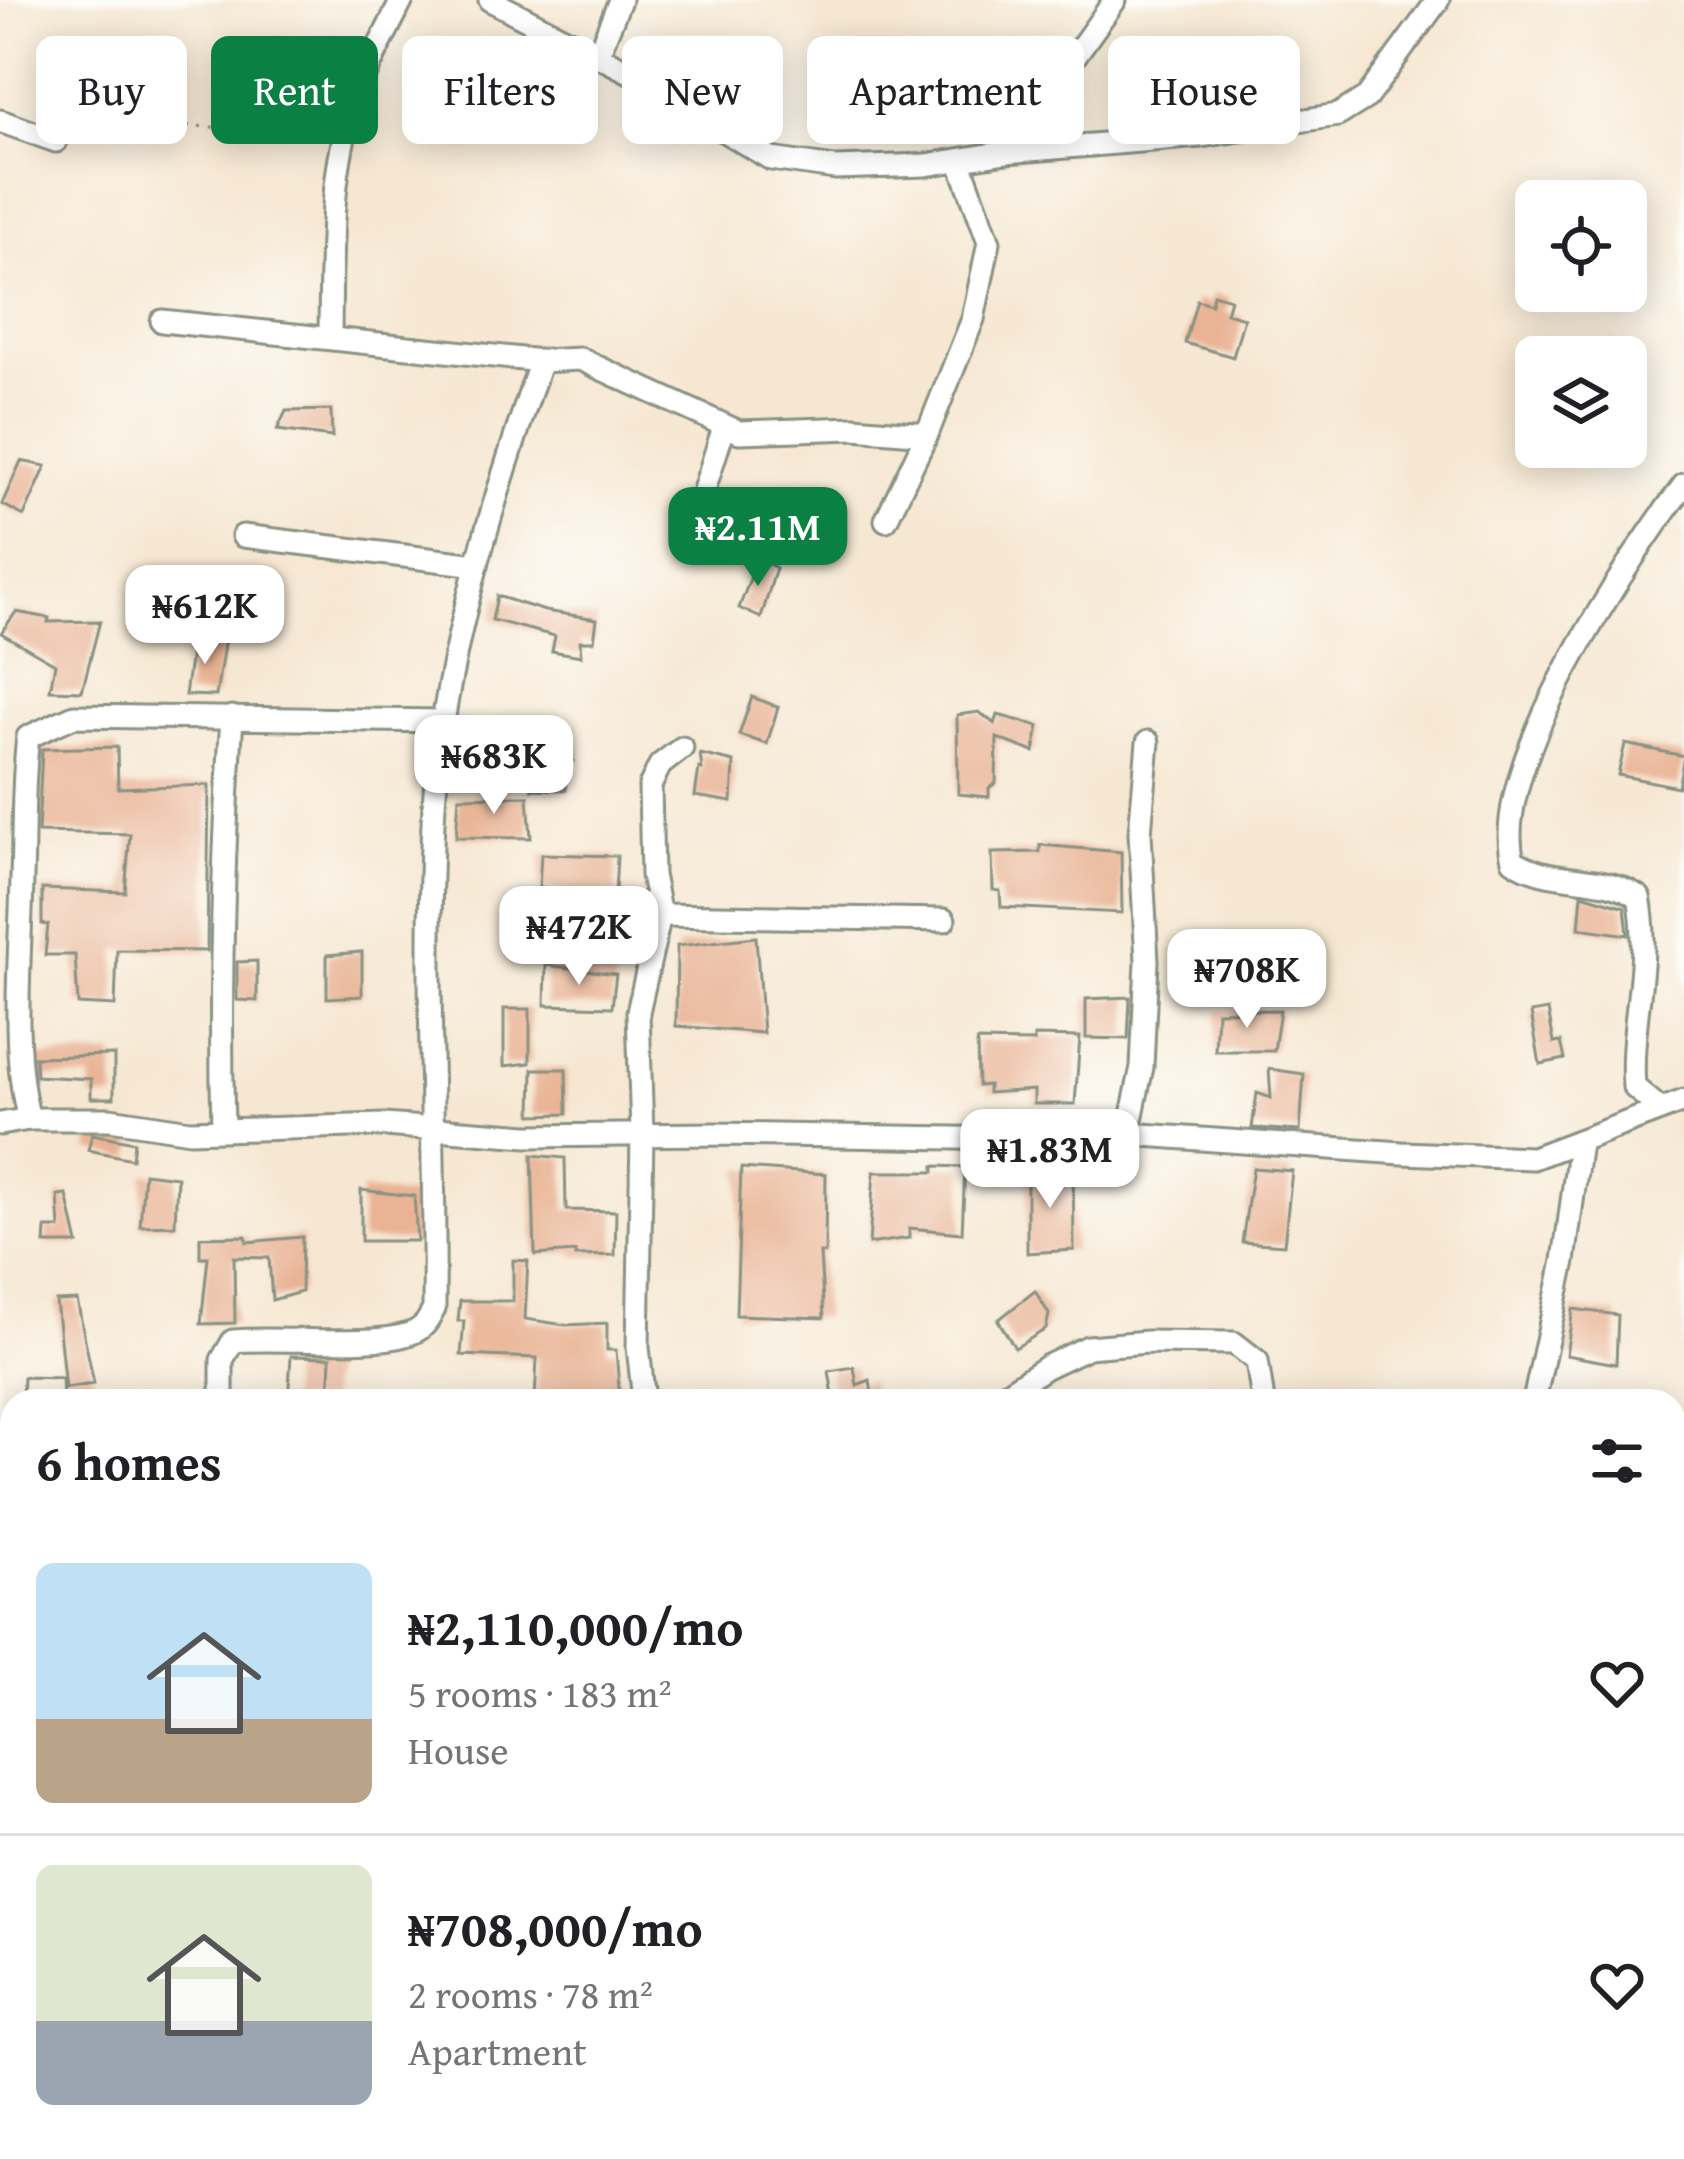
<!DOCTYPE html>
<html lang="en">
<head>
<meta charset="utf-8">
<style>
  body { margin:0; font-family:"Gentium Book Plus",serif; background:#f6f6f6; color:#202124; height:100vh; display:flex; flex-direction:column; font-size:45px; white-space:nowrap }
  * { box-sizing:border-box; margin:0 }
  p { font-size:39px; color:#757577 }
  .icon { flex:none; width:66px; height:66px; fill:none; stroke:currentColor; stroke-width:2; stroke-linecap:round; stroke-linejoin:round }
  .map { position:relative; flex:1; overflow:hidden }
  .details { position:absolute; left:0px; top:1389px; width:1686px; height:771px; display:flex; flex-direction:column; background:#fff; border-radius:36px 36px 0 0; box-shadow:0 6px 30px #0003 }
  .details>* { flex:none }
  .top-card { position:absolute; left:36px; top:36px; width:1614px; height:108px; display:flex; gap:24px }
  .buttons { position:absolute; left:1515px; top:180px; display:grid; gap:24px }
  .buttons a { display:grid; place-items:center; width:132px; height:132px; border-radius:18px; background:#fff; box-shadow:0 6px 30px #0003; font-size:60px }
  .price { position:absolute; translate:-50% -102px; padding:0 27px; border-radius:24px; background:#fff; color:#222; font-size:39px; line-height:78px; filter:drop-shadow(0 3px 6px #0008) }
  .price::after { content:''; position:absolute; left:50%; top:72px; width:36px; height:27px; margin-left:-18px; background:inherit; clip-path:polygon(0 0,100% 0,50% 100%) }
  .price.current { background:#0b8043; color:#fff }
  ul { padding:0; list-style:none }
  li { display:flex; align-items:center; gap:36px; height:300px; padding:0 36px }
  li+li { border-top:3px solid #e0e0e0 }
  li span { display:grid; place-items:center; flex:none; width:336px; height:240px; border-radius:18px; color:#555 }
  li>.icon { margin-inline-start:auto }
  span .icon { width:144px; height:144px; fill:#fffc; stroke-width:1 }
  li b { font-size:51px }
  h2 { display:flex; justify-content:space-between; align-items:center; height:144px; padding:0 36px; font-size:51px }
  .tag { padding:0 42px; border-radius:18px; background:#fff; box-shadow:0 6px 30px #0003; font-size:42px; line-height:108px }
  .tag.current { background:#0b8043; color:#fff }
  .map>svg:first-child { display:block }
  .building { fill:#e9b394 }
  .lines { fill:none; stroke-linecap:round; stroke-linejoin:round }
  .minor-casing { stroke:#8a9283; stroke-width:27 }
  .path { stroke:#8a9283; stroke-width:3; stroke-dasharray:3 9; stroke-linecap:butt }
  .minor { stroke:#fff; stroke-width:21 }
</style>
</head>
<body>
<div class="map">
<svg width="1684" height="2159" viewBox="0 0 1684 2159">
  <rect width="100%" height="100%" fill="#fdfcf7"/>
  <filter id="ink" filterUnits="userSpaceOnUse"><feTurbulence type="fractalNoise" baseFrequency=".00833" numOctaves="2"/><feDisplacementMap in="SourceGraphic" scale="24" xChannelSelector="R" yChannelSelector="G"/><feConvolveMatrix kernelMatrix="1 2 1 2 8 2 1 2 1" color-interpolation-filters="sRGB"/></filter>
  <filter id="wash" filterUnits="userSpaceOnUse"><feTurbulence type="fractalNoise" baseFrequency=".004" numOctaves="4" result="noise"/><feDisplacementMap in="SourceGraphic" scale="48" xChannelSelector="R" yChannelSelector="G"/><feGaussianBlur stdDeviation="2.7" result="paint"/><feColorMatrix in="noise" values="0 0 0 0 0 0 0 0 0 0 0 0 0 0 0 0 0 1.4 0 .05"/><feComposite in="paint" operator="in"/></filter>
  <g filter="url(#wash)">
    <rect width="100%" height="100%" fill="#f6e7d2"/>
    <g id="blocks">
      <g class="building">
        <polygon points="1213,294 1230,299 1226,313 1244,318 1233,357 1185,343 1197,300 1211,304"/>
        <polygon points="331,410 332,437 277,430 286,411"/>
        <polygon points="21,461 46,466 24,516 2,504"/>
        <polygon points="758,558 776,568 761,618 739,608"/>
        <polygon points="497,596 545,611 597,619 594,641 580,641 581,656 552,651 555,636 492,620"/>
        <polygon points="16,612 49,618 48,622 100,621 82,691 50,690 55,664 1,633"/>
        <polygon points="225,638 216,696 185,695 193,639"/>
        <polygon points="752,697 778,707 767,744 739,735"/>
        <polygon points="979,712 995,724 998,715 1039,726 1034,752 997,738 996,783 989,788 989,797 958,794 957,715"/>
        <polygon points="572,732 573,761 565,762 566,790 532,789 529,734"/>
        <polygon points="1625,744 1684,756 1678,787 1618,775"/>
        <polygon points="117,747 118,788 209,785 207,951 117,950 115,1006 78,1004 75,955 45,955 48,925 42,924 42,889 125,892 130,834 38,832 42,749"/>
        <polygon points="700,754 734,762 732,802 695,796 699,768 702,769"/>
        <polygon points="528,796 531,838 456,837 459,797"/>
        <polygon points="1040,845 1121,852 1122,913 1001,907 1000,891 993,890 992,853 1040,852"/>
        <polygon points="541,854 617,856 615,894 539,888"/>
        <polygon points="1582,894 1625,907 1628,935 1579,928"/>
        <polygon points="756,937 763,1033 676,1026 677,946"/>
        <polygon points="362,952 362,996 327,998 327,955"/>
        <polygon points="257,961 257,1001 237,1000 237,962"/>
        <polygon points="546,965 616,974 612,1007 545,1005"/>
        <polygon points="1130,997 1128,1039 1086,1038 1086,999"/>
        <polygon points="504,1009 530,1009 530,1063 504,1066"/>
        <polygon points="1280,1010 1274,1051 1215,1051 1217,1011"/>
        <polygon points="1548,1010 1554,1043 1561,1042 1565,1059 1540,1064 1531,1013"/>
        <polygon points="1034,1036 1080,1037 1075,1104 1034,1104 1034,1090 988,1093 988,1085 978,1086 977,1041 1034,1042"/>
        <polygon points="114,1055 114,1098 91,1098 91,1079 36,1076 35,1057"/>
        <polygon points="533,1069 566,1069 567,1114 532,1115"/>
        <polygon points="1269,1069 1304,1074 1300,1131 1252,1128 1257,1093 1271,1098"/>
        <polygon points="92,1134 134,1142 132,1159 88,1150"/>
        <polygon points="532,1155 565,1158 566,1210 616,1211 615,1255 575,1256 575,1252 535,1255"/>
        <polygon points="934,1166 965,1167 962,1233 909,1228 909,1238 869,1244 874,1172 934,1172"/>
        <polygon points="741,1168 826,1174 825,1253 820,1253 824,1318 736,1315"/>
        <polygon points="1253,1168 1292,1171 1284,1245 1242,1242"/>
        <polygon points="1027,1169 1073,1170 1074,1250 1027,1253"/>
        <polygon points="144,1173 177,1177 175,1225 140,1226"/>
        <polygon points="361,1190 414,1196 417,1241 361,1241"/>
        <polygon points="67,1195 78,1244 45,1244 46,1228 60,1228 58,1196"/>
        <polygon points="246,1236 247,1242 302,1237 301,1292 272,1300 269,1258 234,1257 235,1323 201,1324 208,1257 200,1257 200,1237"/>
        <polygon points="513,1260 528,1261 525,1319 565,1325 607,1323 607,1350 616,1350 620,1401 535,1401 537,1358 461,1355 464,1321 458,1321 460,1301 513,1301"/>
        <polygon points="1035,1291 1049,1314 1046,1329 1015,1348 998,1320"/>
        <polygon points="77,1300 94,1384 65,1388 56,1301"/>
        <polygon points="1573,1309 1618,1315 1616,1364 1566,1355"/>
        <polygon points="291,1356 331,1357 329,1401 288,1401"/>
        <polygon points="854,1367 857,1385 870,1380 873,1401 819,1401 833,1395 829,1371"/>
        <polygon points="23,1377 62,1378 63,1401 22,1401"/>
      </g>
    </g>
  </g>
  <g filter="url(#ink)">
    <use href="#blocks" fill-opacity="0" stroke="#8a9283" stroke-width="3"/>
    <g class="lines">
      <g class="minor-casing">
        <g id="minor">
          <polyline points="490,0 676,96 724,131 771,159 835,168 926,165 1006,152 1201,136 1338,115 1367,97 1438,0"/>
          <polyline points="597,57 620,0"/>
          <polyline points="0,121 56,141"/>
          <polyline points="1006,152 1115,0"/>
          <polyline points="162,321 541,361 580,359 739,432 854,428 927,434"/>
          <path d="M330,337c1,-76 -1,-172 27,-243 13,-32 30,-63 45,-94"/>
          <polyline points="697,512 724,427"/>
          <polyline points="886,520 927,434 973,319 989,242 959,160"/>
          <polyline points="243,536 477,565"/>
          <polyline points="660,915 944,920"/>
          <path d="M1659,1108l-25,-21c-5,-63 18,-126 5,-190 -38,-26 -88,-11 -126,-37 -25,-92 115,-301 171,-375"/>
          <path d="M29,1119c-19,-70 -8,-169 -7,-242 2,-48 0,-93 6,-140l46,-21 369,5"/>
          <polyline points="0,1124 29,1119 110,1119 190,1131 384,1125 528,1136 716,1134 1011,1139 1128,1134 1402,1153 1533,1158 1684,1101"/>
          <path d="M223,1128c-4,-138 0,-273 9,-411"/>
          <polyline points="1128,1134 1142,1067 1147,961 1140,833 1148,742"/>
          <path d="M222,1401v-41l11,-19c45,-5 148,8 183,-10 10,-5 13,-13 18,-22 2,-168 -10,-336 0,-504 9,-146 59,-306 107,-444"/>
          <polyline points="644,1401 638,1347 642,1134 638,1012 660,915 652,875 650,786 660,765 682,748"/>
          <polyline points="994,1401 1046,1367 1088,1347 1147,1342 1234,1343 1257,1361 1263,1401"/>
          <polyline points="1534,1401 1564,1261 1580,1142"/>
          <polyline points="1674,1570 1684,1569"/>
          <polyline points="1674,2026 1684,1962"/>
          <polyline points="487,2148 487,2159"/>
          <polyline points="1042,2148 1043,2159"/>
          <polyline points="1255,2159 1298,2159"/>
          <polyline points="1656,2159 1670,2148"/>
        </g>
      </g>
      <polyline class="path" points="139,122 325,135"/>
      <use href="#minor" class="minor"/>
    </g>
  </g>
</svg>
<div class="buttons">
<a><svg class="icon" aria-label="locate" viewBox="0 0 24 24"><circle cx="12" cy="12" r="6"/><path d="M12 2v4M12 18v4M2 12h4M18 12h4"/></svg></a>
<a><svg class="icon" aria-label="layers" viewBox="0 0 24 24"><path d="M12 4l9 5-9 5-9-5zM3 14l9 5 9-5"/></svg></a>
</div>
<b class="price current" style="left:758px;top:589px">₦2.11M</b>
<b class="price" style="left:205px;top:667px">₦612K</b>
<b class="price" style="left:494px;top:817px">₦683K</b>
<b class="price" style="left:579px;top:988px">₦472K</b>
<b class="price" style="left:1247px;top:1031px">₦708K</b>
<b class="price" style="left:1050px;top:1211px">₦1.83M</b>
<div class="top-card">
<a class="tag">Buy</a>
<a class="tag current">Rent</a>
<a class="tag">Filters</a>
<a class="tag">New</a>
<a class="tag">Apartment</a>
<a class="tag">House</a>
</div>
<section class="details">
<h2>6 homes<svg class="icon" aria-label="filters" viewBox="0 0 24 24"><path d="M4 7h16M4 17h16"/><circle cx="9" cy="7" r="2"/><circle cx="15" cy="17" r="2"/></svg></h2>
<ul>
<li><span style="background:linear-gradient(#bfe0f5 65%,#b9a48a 0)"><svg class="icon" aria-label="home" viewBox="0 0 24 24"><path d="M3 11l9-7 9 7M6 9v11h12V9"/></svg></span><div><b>₦2,110,000/mo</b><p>5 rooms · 183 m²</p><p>House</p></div><svg class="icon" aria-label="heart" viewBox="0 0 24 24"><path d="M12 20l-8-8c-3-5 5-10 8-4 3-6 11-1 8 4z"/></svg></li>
<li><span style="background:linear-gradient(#dfe7d0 65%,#9aa5b1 0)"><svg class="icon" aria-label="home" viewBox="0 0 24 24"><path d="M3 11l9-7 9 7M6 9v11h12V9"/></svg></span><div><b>₦708,000/mo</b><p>2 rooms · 78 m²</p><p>Apartment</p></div><svg class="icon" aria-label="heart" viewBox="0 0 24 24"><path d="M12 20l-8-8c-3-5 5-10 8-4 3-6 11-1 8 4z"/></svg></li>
</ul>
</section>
</div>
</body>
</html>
